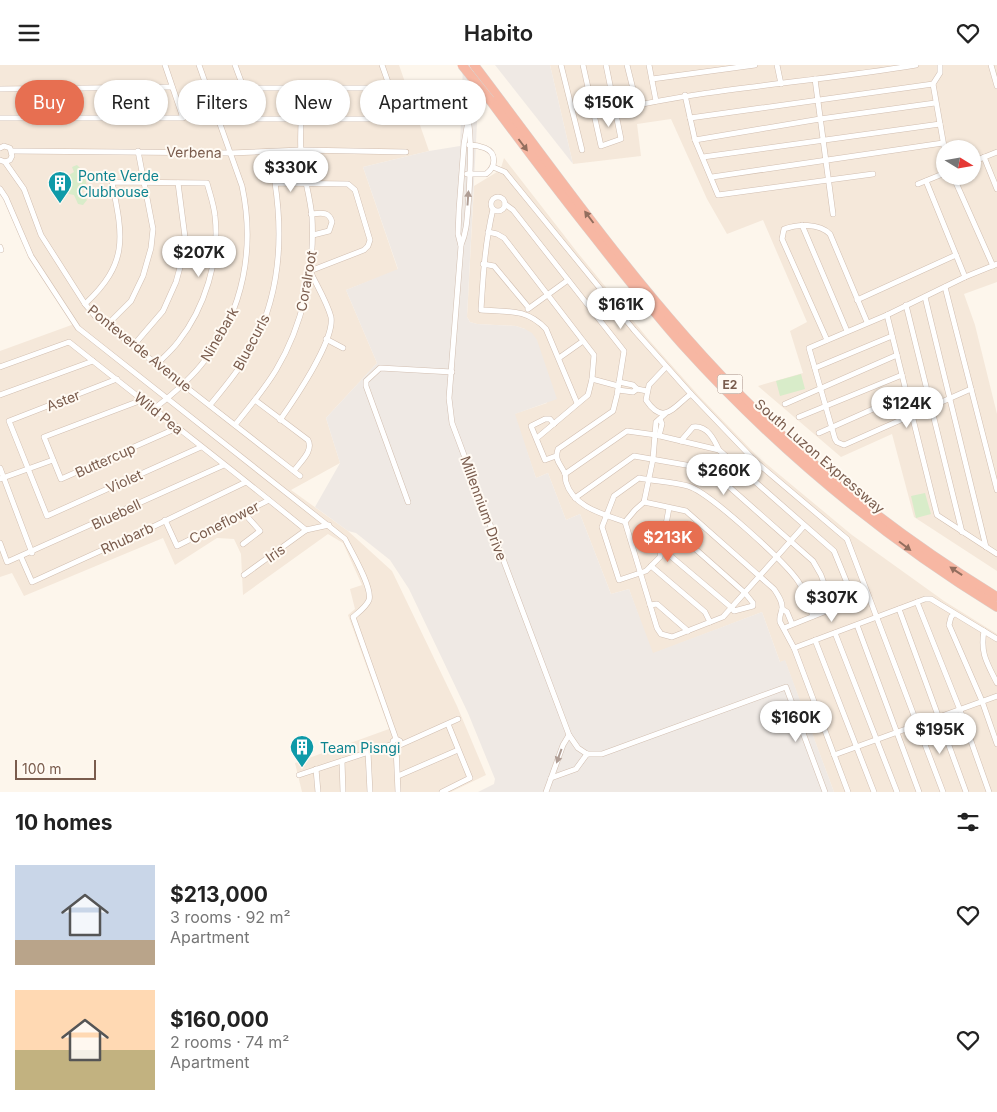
<!DOCTYPE html>
<html lang="en">
<head>
<meta charset="utf-8">
<style>
  body { margin:0; font-family:Inter,sans-serif; background:#f2f2f2; color:#222; height:100vh; display:flex; flex-direction:column; font-size:19px; white-space:nowrap }
  * { box-sizing:border-box; margin:0 }
  p { font-size:16px; color:#767676 }
  .icon { flex:none; width:28px; height:28px; fill:none; stroke:currentColor; stroke-width:2; stroke-linecap:round; stroke-linejoin:round }
  .map { position:relative; height:727px; overflow:hidden }
  .side { display:flex; flex-direction:column; background:#fff; flex:1 }
  .side>* { flex:none }
  .guide { position:absolute; left:15px; top:15px; width:500px; height:45px; display:flex; gap:10px }
  .needle { width:32px; rotate:101deg }
  .tools { position:absolute; left:936px; top:75px; display:grid; gap:10px }
  .tools a { display:grid; place-items:center; width:45px; height:45px; border-radius:50%; background:#fff; box-shadow:0 1px 4px #0004; font-size:25px }
  .scale { position:absolute; left:15px; bottom:12px; width:81px; box-sizing:border-box; padding-left:5px; border:2px solid #7a5c4d; border-top:0; font-size:14px; line-height:18px; white-space:nowrap; color:#7a5c4d; -webkit-text-stroke:4px #fffaf3; paint-order:stroke }
  .price { position:absolute; translate:-50% -42px; padding:0 11px; border-radius:18px; background:#fff; color:#222; font-size:16px; line-height:32px; filter:drop-shadow(0 1px 2px #0008) }
  .price::after { content:''; position:absolute; left:50%; top:30px; width:15px; height:11px; margin-left:-8px; background:inherit; clip-path:polygon(0 0,100% 0,50% 100%) }
  .price.active { background:#e76f51; color:#fff }
  ul { padding:0; list-style:none }
  li { display:flex; align-items:center; gap:15px; height:125px; padding:0 15px }
  li span { display:grid; place-items:center; flex:none; width:140px; height:100px; border-radius:0px; color:#555 }
  li>.icon { margin-inline-start:auto }
  span .icon { width:60px; height:60px; fill:#fffc; stroke-width:1 }
  li b { font-size:21px }
  h2 { display:flex; justify-content:space-between; align-items:center; height:60px; padding:0 15px; font-size:21px }
  .tag { padding:0 18px; border-radius:22px; background:#fff; box-shadow:0 1px 4px #0004; font-size:18px; line-height:45px }
  .tag.active { background:#e76f51; color:#fff }
  header { display:flex; justify-content:space-between; align-items:center; height:65px; padding:0 15px; background:#fff; font-size:22px; font-weight:600 }
  .map>svg:first-child { display:block }
  .residential { fill:#f5e8da; fill-rule:evenodd }
  .industrial { fill:#efe9e4 }
  .green { fill:#d8ecc9 }
  .lines { fill:none; stroke-linecap:round; stroke-linejoin:round }
  .street-casing { stroke:#d1beb0; stroke-width:6 }
  .highway-casing { stroke:#dad1cd; stroke-width:10 }
  .street { stroke:#fff; stroke-width:5 }
  .highway { stroke:#f7b7a3; stroke-width:9 }
  .highway-bridge-casing { stroke:#dad1cd; stroke-width:10; stroke-linecap:butt }
  .highway-bridge { stroke:#f7b7a3; stroke-width:9 }
  .oneway { fill:#936e5e }
  .oneway2 { fill:#af9d94 }
  .labels { text-anchor:middle; dominant-baseline:central; stroke-width:4; stroke-linejoin:round; paint-order:stroke }
  .shield { fill:#fffaf3; stroke:#a28b7f; stroke-width:1 }
  .shield-label { font-size:12px; font-weight:bold; fill:#7a5c4d }
  .street-label { font-size:14px; fill:#7a5c4d; stroke:#fffaf3 }
  .culture-label { font-size:14px; fill:#0d838f; stroke:#fffaf3; text-anchor:start }
</style>
</head>
<body>
<header><svg class="icon" aria-label="menu" viewBox="0 0 24 24"><path d="M4 6h16M4 12h16M4 18h16"/></svg>Habito<svg class="icon" aria-label="heart" viewBox="0 0 24 24"><path d="M12 20l-8-8c-3-5 5-10 8-4 3-6 11-1 8 4z"/></svg></header>
<div class="map">
<svg width="997" height="727" viewBox="0 0 997 727">
  <rect width="100%" height="100%" fill="#fdf6ec"/>
  <g class="residential">
    <polygon points="0,0 399,0 429,86 363,102 398,205 346,225 377,298 326,353 340,398 291,425 348,466 392,506 457,641 486,710 451,727 302,727 295,698 389,664 348,550 355,544 350,524 362,520 343,478 328,469 243,530 241,489 234,474 217,473 175,500 163,473 24,531 12,508 0,512 0,286 77,258 29,185 0,124"/>
    <path d="M550,0h447v217l-33,12 11,31 22,89v157l-83,-54 -22,-83 -51,23 -83,-71 45,-13 -13,-42 17,-9 -44,-102 -36,14 -20,-35 -36,-80 -34,5 4,32 -68,8zM945,84h27v27h-27z"/>
    <polygon points="504,93 577,187 649,275 699,331 758,392 852,470 944,536 997,569 997,727 834,727 785,596 780,597 762,547 652,589 629,524 611,529 580,449 566,455 548,408 536,413 514,349 547,338 525,264 516,261 477,259 470,257 467,252 474,121 497,107 501,103"/>
  </g>
  <g class="industrial">
    <polygon points="463,0 480,0 467,252 470,257 477,259 516,261 525,264 532,268 537,275 557,334 515,349 536,413 548,408 566,455 580,449 611,529 629,524 653,588 762,547 780,597 785,595 834,727 478,727 494,719 495,714 468,648 409,524 390,495 356,468 348,466 315,442 340,398 326,353 377,298 346,225 398,204 363,102 429,86 460,81"/>
    <polygon points="495,0 550,0 573,99"/>
  </g>
  <g class="green">
    <path d="M77,100c7,6 8,12 10,21h-2l-3,7 5,7 -4,5 -5,-1 -4,-9 -5,-1 -2,-3 4,-8 -4,-3v-4l7,-4 -2,-5z"/>
    <polygon points="801,309 805,324 780,331 776,316"/>
    <polygon points="925,428 931,449 916,453 911,431"/>
  </g>
  <g class="lines">
    <g class="street-casing">
      <g id="street">
        <polyline points="235,0 255,54 401,54 382,0"/>
        <polyline points="472,0 468,56 464,79 459,145 458,169 461,181 449,333 452,358 569,670 578,683 587,689"/>
        <polyline points="561,0 582,85"/>
        <polyline points="583,0 601,81 621,74 606,0"/>
        <polyline points="627,0 637,40"/>
        <polyline points="649,0 656,36"/>
        <polyline points="777,0 781,19"/>
        <polyline points="940,0 940,8 933,19 945,87"/>
        <polyline points="991,0 997,21"/>
        <polyline points="652,14 755,0"/>
        <polyline points="815,14 833,149"/>
        <polyline points="243,23 391,23"/>
        <polyline points="0,24 172,22"/>
        <polyline points="685,30 695,75 718,130 873,109"/>
        <path d="M615,45c99,-23 201,-28 301,-45"/>
        <polyline points="0,53 183,53 165,0"/>
        <polyline points="690,53 933,19"/>
        <polyline points="695,75 820,54 935,38"/>
        <polyline points="0,83 4,81 10,83 12,91 10,95 5,97 0,95"/>
        <polyline points="12,86 231,88 301,85 406,87"/>
        <polyline points="703,92 940,59"/>
        <polyline points="984,92 997,124"/>
        <polyline points="5,97 24,124 41,170 85,239 95,251 300,411"/>
        <polyline points="972,97 997,87"/>
        <polyline points="493,102 505,107 634,265 691,329 756,397 847,474 943,727"/>
        <path d="M467,109h19c10,-7 11,-21 -1,-26 -5,-2 -11,-3 -16,-3"/>
        <polyline points="953,111 993,201"/>
        <polyline points="712,112 943,78"/>
        <polyline points="926,116 965,212"/>
        <polyline points="918,119 945,108"/>
        <path d="M0,124l6,9 25,58 47,72 267,211c6,12 28,49 24,61 -3,7 -10,12 -16,17l43,122 4,2v4l-3,2 -4,-3v-3l3,-2"/>
        <circle cx="498" cy="139" r="7"/>
        <path d="M505,139l8,6 111,141 -7,44 -4,16 -55,38c-4,12 3,15 7,25 1,3 0,5 1,8 7,25 37,32 59,40"/>
        <path d="M493,144c-8,34 -10,67 -12,101 27,2 45,-2 65,19l31,74"/>
        <path d="M311,149c10,-1 18,-3 21,8l-3,9 -16,4"/>
        <polyline points="802,160 847,266"/>
        <polyline points="488,167 497,169 504,173 594,290 592,314 588,330 537,373"/>
        <path d="M461,180c7,-16 6,-32 8,-50 1,-23 3,-46 0,-70"/>
        <polyline points="0,182 1,185 0,185"/>
        <polyline points="483,199 494,201 529,243"/>
        <polyline points="945,222 997,425"/>
        <polyline points="925,232 986,482"/>
        <polyline points="857,235 956,190"/>
        <path d="M85,239c44,-41 38,-67 27,-122l95,1c3,11 7,22 8,33 5,43 -10,92 -37,126 -6,8 -14,15 -21,22"/>
        <polyline points="906,240 962,467"/>
        <polyline points="528,244 568,215"/>
        <polyline points="887,250 937,450 997,489"/>
        <polyline points="107,260 131,236 143,211 151,183 153,164 138,86"/>
        <polyline points="326,274 343,283"/>
        <path d="M827,275l-45,-101 2,-10c13,-5 35,-6 46,5l37,88"/>
        <polyline points="133,281 163,246 176,217 182,195 185,172 178,118"/>
        <polyline points="559,293 583,276"/>
        <path d="M0,302l69,-25c79,63 159,124 237,188"/>
        <path d="M666,302l-17,18 -3,15c18,27 28,6 45,-6"/>
        <polyline points="815,303 892,271"/>
        <polyline points="117,314 9,356 47,451 201,382"/>
        <polyline points="592,314 618,321"/>
        <polyline points="619,317 633,320 637,324 647,326"/>
        <polyline points="971,324 844,380 837,377 835,374 809,283 887,250 965,212 997,199"/>
        <polyline points="618,325 633,327 637,324"/>
        <polyline points="0,330 93,296"/>
        <polyline points="142,335 44,372 61,414 177,363"/>
        <path d="M255,335l53,40c6,11 -8,22 -14,31"/>
        <polyline points="785,339 897,290"/>
        <path d="M210,340c13,-16 26,-31 37,-49 32,-53 37,-113 28,-173l73,1 7,6 15,50 -2,6 -4,4 -54,21c7,15 17,31 21,46 4,23 -37,83 -51,103"/>
        <path d="M155,343c18,-14 36,-29 50,-48 39,-50 50,-113 37,-174l-43,-121"/>
        <polyline points="665,349 656,357 653,394 644,437 635,445 625,457 657,563 661,569 672,572 723,552 804,461"/>
        <polyline points="799,352 902,310"/>
        <polyline points="554,359 550,354 545,354 531,361 545,395 556,391"/>
        <path d="M235,360c14,-18 29,-35 41,-55 27,-45 39,-101 36,-153 -2,-22 -9,-42 -11,-64 -1,-11 0,-23 0,-34"/>
        <polyline points="819,368 907,329"/>
        <polyline points="659,371 662,359 660,354"/>
        <path d="M681,376l12,-14c14,-2 21,12 26,23"/>
        <polyline points="0,403 32,488"/>
        <polyline points="565,409 627,366 656,370 719,385 834,486 854,535 784,563"/>
        <polyline points="0,414 53,395"/>
        <polyline points="575,433 634,391 709,404 813,496 821,510 833,543"/>
        <polyline points="408,437 366,321 366,316 380,303 452,307"/>
        <path d="M644,437l42,9 88,78c4,6 9,13 8,20 -1,5 -3,7 -2,13l14,26 54,144"/>
        <path d="M669,443l-9,49 -14,14 -27,9 -17,-53 12,-31 25,-18c16,3 34,4 49,8 21,6 97,76 110,95 7,10 10,23 15,35"/>
        <polyline points="165,455 177,481 269,435"/>
        <polyline points="0,478 7,497 224,400"/>
        <polyline points="243,479 260,466 244,448"/>
        <polyline points="661,483 732,543 734,546 753,541 753,538 745,528 674,465 665,462"/>
        <polyline points="21,492 32,517 142,467 246,417"/>
        <polyline points="651,501 705,547 710,557"/>
        <polyline points="244,510 306,465 329,460"/>
        <polyline points="917,537 960,645 989,727"/>
        <polyline points="650,540 657,539 688,566"/>
        <polyline points="782,544 787,547 792,559"/>
        <polyline points="899,544 966,727"/>
        <polyline points="954,549 951,552 949,560 982,636 997,679"/>
        <polyline points="857,560 919,727"/>
        <path d="M984,566c-4,22 3,32 13,52"/>
        <polyline points="835,568 897,727"/>
        <polyline points="815,575 874,727"/>
        <polyline points="794,583 925,534 931,534 997,574"/>
        <polyline points="400,680 458,654"/>
        <polyline points="396,682 398,727"/>
        <polyline points="368,687 370,727"/>
        <polyline points="587,689 602,689 786,622 825,727"/>
        <polyline points="834,690 997,631"/>
        <polyline points="342,696 343,727"/>
        <polyline points="316,704 318,727"/>
        <polyline points="299,710 393,679"/>
        <polyline points="398,711 458,685"/>
        <polyline points="551,713 576,704 587,689"/>
        <polyline points="442,727 470,713 448,659"/>
        <polyline points="546,727 563,680 569,670"/>
      </g>
    </g>
    <g class="highway-casing">
      <g id="highway">
        <path d="M474,0c69,91 135,185 211,271 90,103 196,190 312,261"/>
        <path d="M490,35c34,46 68,91 103,135 29,37 58,74 89,109 92,102 198,191 315,263"/>
      </g>
    </g>
    <use href="#street" class="street"/>
    <use href="#highway" class="highway"/>
    <g class="highway-bridge-casing">
      <polyline id="highway-bridge" points="462,0 490,35"/>
    </g>
    <use href="#highway-bridge" class="highway-bridge"/>
  </g>
  <defs><path id="oneway-solid" d="M-6-.8H1V-3.2L6.5 0L1 3.2V.8H-6Z" transform="scale(1.25)"/></defs>
  <g class="oneway">
    <use href="#oneway-solid" transform="translate(523 80) rotate(53)"/>
    <use href="#oneway-solid" transform="translate(589 152) rotate(-127)"/>
    <use href="#oneway-solid" transform="translate(905 481) rotate(37)"/>
    <use href="#oneway-solid" transform="translate(956 506) rotate(-146)"/>
  </g>
  <g class="oneway2">
    <use href="#oneway-solid" transform="translate(468 133) rotate(-86)"/>
    <use href="#oneway-solid" transform="translate(559 691) rotate(110)"/>
  </g>
  <defs>
    <g id="building-pin" transform="scale(1.25)"><path d="M0 17L-7.5 6A9.5 9.5 0 1 1 7.5 6Z" fill="#0f9aa8" stroke="#fffaf3"/><path d="M-4-6H4V6H1V3H-1V6H-4ZM-2.5-4.3h1.7v1.8h-1.7ZM.8-4.3h1.7v1.8H.8ZM-2.5-1h1.7V.8h-1.7ZM.8-1h1.7V.8H.8Z" fill="#fff"/></g>
  </defs>
  <g fill-rule="evenodd">
    <use href="#building-pin" x="60" y="118"/>
    <use href="#building-pin" x="302" y="682"/>
  </g>
  <g class="labels">
    <rect class="shield" x="717.5" y="309.5" width="25" height="19" rx="4"/>
    <g class="shield-label">
      <text x="730" y="319">E2</text>
    </g>
    <g class="street-label">
      <text transform="translate(194 87) rotate(1)">Verbena</text>
      <text transform="translate(306 216) rotate(-80)">Coralroot</text>
      <text transform="translate(219 269) rotate(-60)">Ninebark</text>
      <text transform="translate(251 277) rotate(-62)">Bluecurls</text>
      <text transform="translate(140 283) rotate(39)">Ponteverde Avenue</text>
      <text transform="translate(63 335) rotate(-21)">Aster</text>
      <text transform="translate(159 348) rotate(39)">Wild Pea</text>
      <text transform="translate(820 391) rotate(41)">South Luzon Expressway</text>
      <text transform="translate(105 395) rotate(-24)">Buttercup</text>
      <text transform="translate(124 416) rotate(-24)">Violet</text>
      <text transform="translate(484 443) rotate(70)">Millennium Drive</text>
      <text transform="translate(116 449) rotate(-25)">Bluebell</text>
      <text transform="translate(224 457) rotate(-27)">Coneflower</text>
      <text transform="translate(127 473) rotate(-25)">Rhubarb</text>
      <text transform="translate(275 488) rotate(-35)">Iris</text>
    </g>
    <g class="culture-label">
      <text x="78" y="110">Ponte Verde<tspan x="78" dy="16">Clubhouse</tspan></text>
      <text x="320" y="682">Team Pisngi</text>
    </g>
  </g>
</svg>
<div class="tools">
<a><svg class="needle" viewBox="-14 -14 28 28"><path d="M0-13l5 13h-10z" fill="#e53935"/><path d="M0 13l5-13h-10z" fill="#767676"/></svg></a>
</div>
<div class="scale">100 m</div>
<b class="price" style="left:609px;top:63px">$150K</b>
<b class="price" style="left:291px;top:128px">$330K</b>
<b class="price" style="left:199px;top:213px">$207K</b>
<b class="price" style="left:621px;top:265px">$161K</b>
<b class="price" style="left:907px;top:364px">$124K</b>
<b class="price" style="left:724px;top:431px">$260K</b>
<b class="price active" style="left:668px;top:498px">$213K</b>
<b class="price" style="left:832px;top:558px">$307K</b>
<b class="price" style="left:796px;top:678px">$160K</b>
<b class="price" style="left:940px;top:690px">$195K</b>
<div class="guide">
<a class="tag active">Buy</a>
<a class="tag">Rent</a>
<a class="tag">Filters</a>
<a class="tag">New</a>
<a class="tag">Apartment</a>
</div>
</div>
<section class="side">
<h2>10 homes<svg class="icon" aria-label="filters" viewBox="0 0 24 24"><path d="M4 7h16M4 17h16"/><circle cx="9" cy="7" r="2"/><circle cx="15" cy="17" r="2"/></svg></h2>
<ul>
<li><span style="background:linear-gradient(#c9d6e8 75%,#b9a48a 0)"><svg class="icon" aria-label="home" viewBox="0 0 24 24"><path d="M3 11l9-7 9 7M6 9v11h12V9"/></svg></span><div><b>$213,000</b><p>3 rooms · 92 m²</p><p>Apartment</p></div><svg class="icon" aria-label="heart" viewBox="0 0 24 24"><path d="M12 20l-8-8c-3-5 5-10 8-4 3-6 11-1 8 4z"/></svg></li>
<li><span style="background:linear-gradient(#ffd9b3 60%,#c2b280 0)"><svg class="icon" aria-label="home" viewBox="0 0 24 24"><path d="M3 11l9-7 9 7M6 9v11h12V9"/></svg></span><div><b>$160,000</b><p>2 rooms · 74 m²</p><p>Apartment</p></div><svg class="icon" aria-label="heart" viewBox="0 0 24 24"><path d="M12 20l-8-8c-3-5 5-10 8-4 3-6 11-1 8 4z"/></svg></li>
</ul>
</section>
</body>
</html>
